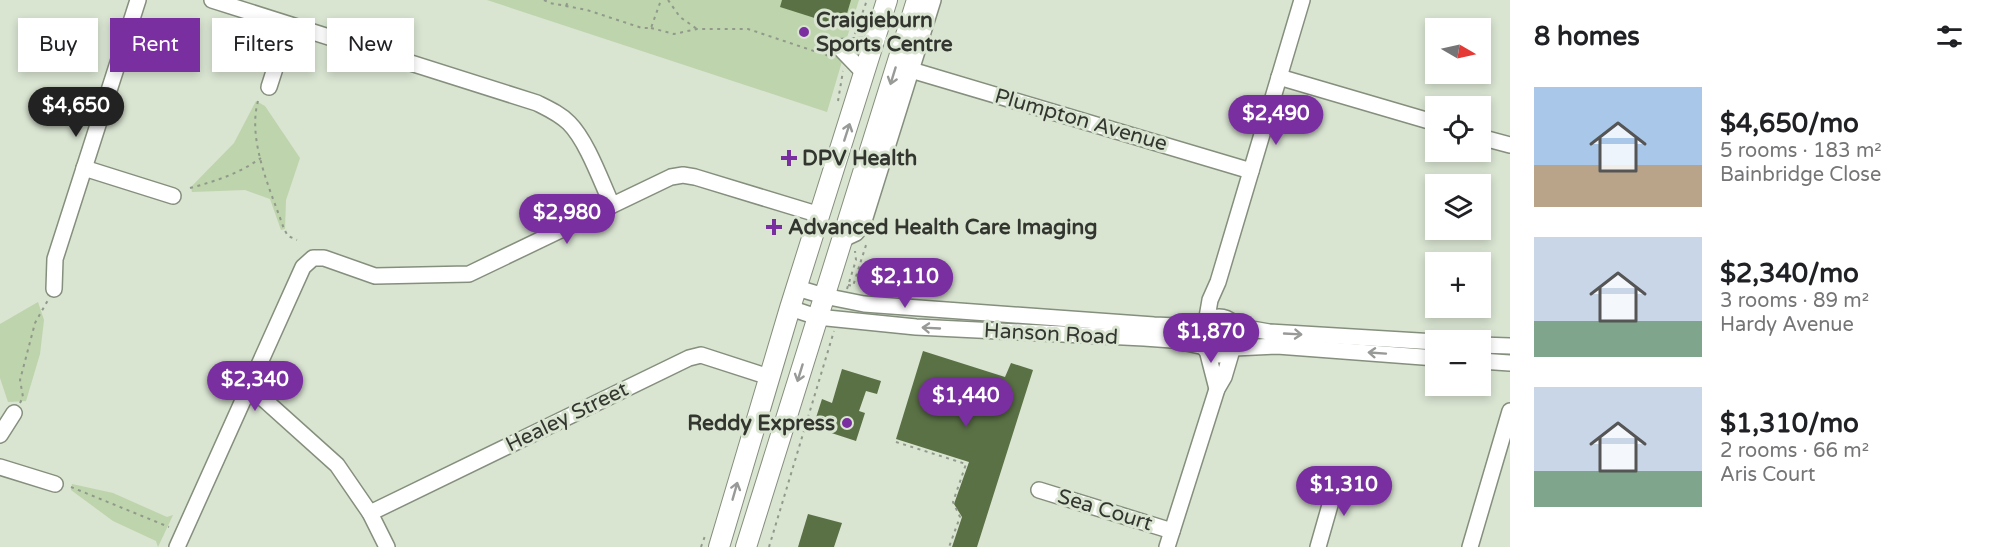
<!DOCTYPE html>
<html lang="en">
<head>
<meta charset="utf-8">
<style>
  body { margin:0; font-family:"Varela Round",sans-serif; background:#f6f6f6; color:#202124; height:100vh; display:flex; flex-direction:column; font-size:22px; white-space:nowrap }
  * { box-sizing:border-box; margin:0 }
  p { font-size:20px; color:#757577 }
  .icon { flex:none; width:33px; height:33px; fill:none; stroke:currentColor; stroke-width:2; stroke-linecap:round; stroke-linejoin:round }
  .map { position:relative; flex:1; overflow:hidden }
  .drawer { display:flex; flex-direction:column; background:#fff; width:480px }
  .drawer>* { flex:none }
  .hud { position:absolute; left:18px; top:18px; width:570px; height:54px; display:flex; gap:12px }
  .needle { width:39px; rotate:99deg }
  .tools { position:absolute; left:1425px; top:18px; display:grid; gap:12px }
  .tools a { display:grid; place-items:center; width:66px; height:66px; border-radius:0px; background:#fff; box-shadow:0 3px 9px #0003; font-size:30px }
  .price { position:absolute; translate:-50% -51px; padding:0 14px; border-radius:21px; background:#7a2fa1; color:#fff; font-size:20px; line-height:39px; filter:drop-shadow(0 2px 3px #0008) }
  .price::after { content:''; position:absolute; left:50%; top:36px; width:18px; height:14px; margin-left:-9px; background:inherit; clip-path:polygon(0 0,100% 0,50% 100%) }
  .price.current { background:#222; color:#fff }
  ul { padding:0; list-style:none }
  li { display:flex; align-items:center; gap:18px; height:150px; padding:0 24px }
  li span { display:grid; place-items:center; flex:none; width:168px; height:120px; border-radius:0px; color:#555 }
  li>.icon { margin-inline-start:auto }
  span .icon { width:72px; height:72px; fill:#fffc; stroke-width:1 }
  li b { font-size:26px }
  h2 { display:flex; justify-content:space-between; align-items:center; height:72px; padding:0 24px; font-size:26px }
  .tag { padding:0 21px; border-radius:0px; background:#fff; box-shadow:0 3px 9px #0003; font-size:21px; line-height:54px }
  .tag.current { background:#7a2fa1; color:#fff }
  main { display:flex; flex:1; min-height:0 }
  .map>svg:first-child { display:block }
  .green { fill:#bdd4ac }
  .building { fill:#5a7145 }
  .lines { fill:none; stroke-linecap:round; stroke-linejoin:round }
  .minor-casing { stroke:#858f7d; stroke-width:18 }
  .major-casing { stroke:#858f7d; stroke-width:22 }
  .path { stroke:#91998b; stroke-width:2; stroke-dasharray:3 4.5; stroke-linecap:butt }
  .minor { stroke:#fff; stroke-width:15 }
  .major { stroke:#fff; stroke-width:20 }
  .oneway { stroke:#989a97 }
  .poi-dot { fill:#7a2fa1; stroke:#d9e4d1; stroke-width:2 }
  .labels { text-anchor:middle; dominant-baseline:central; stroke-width:6; stroke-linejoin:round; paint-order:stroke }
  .poi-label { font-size:21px; font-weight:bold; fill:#32362f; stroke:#d9e4d1; text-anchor:start }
  .street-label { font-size:21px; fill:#32362f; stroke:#d9e4d1 }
</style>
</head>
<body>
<main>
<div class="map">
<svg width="1510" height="547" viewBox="0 0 1510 547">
  <rect width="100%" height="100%" fill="#d9e4d1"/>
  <g class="green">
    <polygon points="487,0 859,0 841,56 843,58 827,112"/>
    <polygon points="256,101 265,106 300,158 286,200 285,229 281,230 270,199 245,190 192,192 191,187 234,143"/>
    <polygon points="38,302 44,320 40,354 26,401 8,402 0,378 0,324"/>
    <polygon points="72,484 113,493 167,517 173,515 158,547 156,541 113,521 71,490"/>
  </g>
  <g class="building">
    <polygon points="782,0 851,0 843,27 780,7"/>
    <polygon points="923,351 1005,377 1011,363 1033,370 977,547 952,547 962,517 954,504 969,462 896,439"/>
    <polygon points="842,369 881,381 877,394 866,391 859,411 865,413 856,441 813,427 822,399 832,403"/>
    <polygon points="808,514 842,523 834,547 798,547"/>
  </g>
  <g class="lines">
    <g class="minor-casing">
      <g id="minor">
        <path d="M212,0l325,103c12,6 23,11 32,20 18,18 32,58 43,82"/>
        <polyline points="839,47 865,74"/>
        <polyline points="839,47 874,45"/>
        <polyline points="911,70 1251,171"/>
        <polyline points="1279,77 1436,123"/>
        <polyline points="269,87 289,25"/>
        <polyline points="1480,137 1510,145"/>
        <polyline points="84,168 173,196"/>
        <polyline points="841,240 856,233 863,224 933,0"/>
        <polyline points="797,288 824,296 864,304 1154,325 1177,326 1205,324"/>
        <polyline points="54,289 55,259 138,0"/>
        <polyline points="790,308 817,317 916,327 1144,338 1172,340 1205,347"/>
        <circle cx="1219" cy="336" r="19"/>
        <polyline points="1206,323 1210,300 1218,282 1302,0"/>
        <polyline points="1235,326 1269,332 1436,342"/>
        <polyline points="1480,345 1510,346"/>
        <polyline points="1234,348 1277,346 1436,358"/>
        <polyline points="1207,350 1217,389"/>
        <polyline points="1480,361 1510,363"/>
        <polyline points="249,386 337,465 370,513 387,547"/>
        <polyline points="0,435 14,413"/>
        <polyline points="0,467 55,484"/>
        <polyline points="1039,490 1172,531"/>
        <polyline points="370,513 689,358 701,355 769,377"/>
        <polyline points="177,547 303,267 313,258 324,258 375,276 469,274 671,177 683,175 695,177 820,215"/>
        <polyline points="1167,547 1217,389 1224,377 1232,350"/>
        <polyline points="1318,547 1338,477"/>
        <polyline points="1470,547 1510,411"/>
      </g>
    </g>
    <g class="major-casing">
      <g id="major">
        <polyline points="719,547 790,308 887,0"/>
        <polyline points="746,547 917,0"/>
      </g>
    </g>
    <g class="path">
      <polyline points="544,0 550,3 587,10 642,28 651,28 661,0"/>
      <polyline points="668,0 680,17 697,29"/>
      <polyline points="566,6 569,0"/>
      <polyline points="651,28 674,34 697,29 748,29 829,56"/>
      <polyline points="855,34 867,0"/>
      <path d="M258,101c-11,40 13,90 26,128l4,7 9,4"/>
      <polyline points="838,101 843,71"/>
      <path d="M190,188c26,-7 48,-14 71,-30"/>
      <polyline points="848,285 853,286 867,242"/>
      <polyline points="847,289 856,260 855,251"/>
      <polyline points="20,403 23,397 20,380 35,323 48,300"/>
      <polyline points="896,442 966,464 953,502 960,517 949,547"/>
      <polyline points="71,487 169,527"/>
      <polyline points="701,547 705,536"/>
      <polyline points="769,547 834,331"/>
    </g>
    <use href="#minor" class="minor"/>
    <use href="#major" class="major"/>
  </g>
  <defs><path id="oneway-shaft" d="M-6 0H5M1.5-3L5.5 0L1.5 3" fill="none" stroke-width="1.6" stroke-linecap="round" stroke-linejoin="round" transform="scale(1.5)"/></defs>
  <g class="oneway">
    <use href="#oneway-shaft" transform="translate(893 76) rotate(107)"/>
    <use href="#oneway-shaft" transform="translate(847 132) rotate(-72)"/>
    <use href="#oneway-shaft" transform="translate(931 328) rotate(-177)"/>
    <use href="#oneway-shaft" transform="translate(1293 334) rotate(3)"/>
    <use href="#oneway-shaft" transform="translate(1377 353) rotate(-176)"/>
    <use href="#oneway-shaft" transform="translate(800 373) rotate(107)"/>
    <use href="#oneway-shaft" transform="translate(735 491) rotate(-74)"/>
  </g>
  <g class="poi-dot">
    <circle cx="804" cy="32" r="6"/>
    <path d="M786 149h6v6h6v6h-6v6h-6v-6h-6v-6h6z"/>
    <path d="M771 218h6v6h6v6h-6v6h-6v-6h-6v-6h6z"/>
    <circle cx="847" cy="423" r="6"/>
  </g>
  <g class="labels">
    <g class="poi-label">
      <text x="816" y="20">Craigieburn<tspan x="816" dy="24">Sports Centre</tspan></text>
      <text x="802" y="158">DPV Health</text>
      <text x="788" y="227">Advanced Health Care Imaging</text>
      <text x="835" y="423" text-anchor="end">Reddy Express</text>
    </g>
    <g class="street-label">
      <text transform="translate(1081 120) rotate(16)">Plumpton Avenue</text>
      <text transform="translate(1051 334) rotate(3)">Hanson Road</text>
      <text transform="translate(567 417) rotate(-26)">Healey Street</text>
      <text transform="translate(1105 510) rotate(17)">Sea Court</text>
    </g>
  </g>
</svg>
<div class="tools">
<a><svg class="needle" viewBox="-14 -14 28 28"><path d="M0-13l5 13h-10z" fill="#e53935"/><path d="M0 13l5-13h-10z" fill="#757577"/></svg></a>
<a><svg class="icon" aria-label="locate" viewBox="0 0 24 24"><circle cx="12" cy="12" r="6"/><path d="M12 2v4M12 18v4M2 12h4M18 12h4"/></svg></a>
<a><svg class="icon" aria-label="layers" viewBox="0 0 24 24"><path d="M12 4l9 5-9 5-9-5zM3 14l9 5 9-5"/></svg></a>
<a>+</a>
<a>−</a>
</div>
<b class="price current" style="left:76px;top:138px">$4,650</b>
<b class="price" style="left:1276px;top:146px">$2,490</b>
<b class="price" style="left:567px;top:245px">$2,980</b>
<b class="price" style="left:905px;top:309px">$2,110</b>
<b class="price" style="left:1211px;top:364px">$1,870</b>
<b class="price" style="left:255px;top:412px">$2,340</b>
<b class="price" style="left:966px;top:428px">$1,440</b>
<b class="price" style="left:1344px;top:517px">$1,310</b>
<div class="hud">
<a class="tag">Buy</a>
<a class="tag current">Rent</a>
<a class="tag">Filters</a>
<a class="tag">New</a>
</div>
</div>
<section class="drawer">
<h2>8 homes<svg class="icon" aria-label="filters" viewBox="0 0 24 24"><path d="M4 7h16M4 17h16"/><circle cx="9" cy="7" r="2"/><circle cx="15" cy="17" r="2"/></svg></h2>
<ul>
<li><span style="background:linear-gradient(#a9c7e8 65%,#b9a48a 0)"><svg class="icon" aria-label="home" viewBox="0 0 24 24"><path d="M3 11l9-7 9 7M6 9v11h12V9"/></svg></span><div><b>$4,650/mo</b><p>5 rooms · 183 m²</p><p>Bainbridge Close</p></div></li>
<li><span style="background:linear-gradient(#c9d6e8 70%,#7fa58c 0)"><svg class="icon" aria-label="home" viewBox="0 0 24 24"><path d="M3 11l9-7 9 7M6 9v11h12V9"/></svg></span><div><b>$2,340/mo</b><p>3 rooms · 89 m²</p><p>Hardy Avenue</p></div></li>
<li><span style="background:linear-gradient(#c9d6e8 70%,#7fa58c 0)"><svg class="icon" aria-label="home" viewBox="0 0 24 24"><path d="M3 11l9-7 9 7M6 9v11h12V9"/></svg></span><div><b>$1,310/mo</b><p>2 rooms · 66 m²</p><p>Aris Court</p></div></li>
</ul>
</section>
</main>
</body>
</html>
